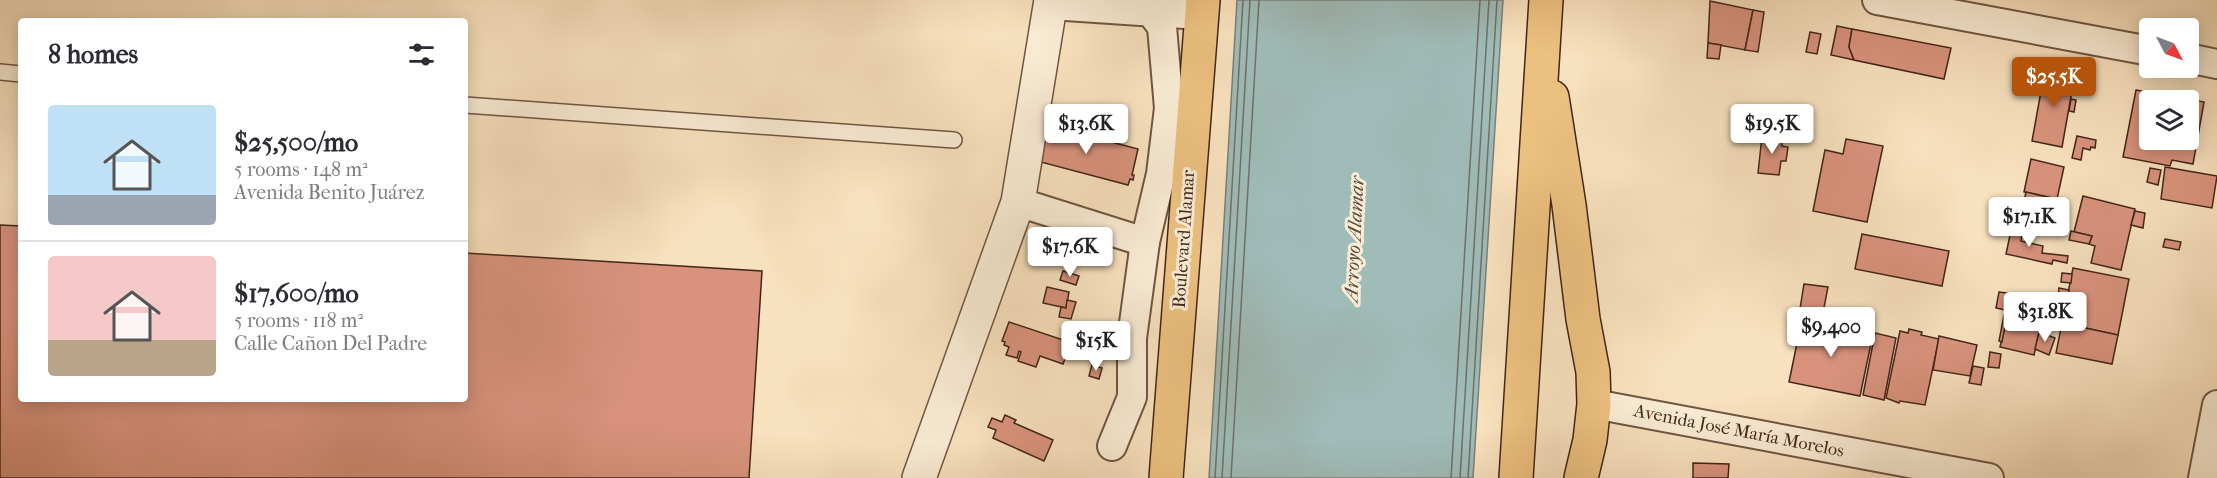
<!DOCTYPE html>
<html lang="en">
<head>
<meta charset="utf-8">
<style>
  body { margin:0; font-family:"IM FELL French Canon",serif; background:#f2f2f3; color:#2b2b33; height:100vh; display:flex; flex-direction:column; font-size:22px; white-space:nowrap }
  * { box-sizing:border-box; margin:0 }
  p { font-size:20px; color:#7c7c81 }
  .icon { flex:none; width:33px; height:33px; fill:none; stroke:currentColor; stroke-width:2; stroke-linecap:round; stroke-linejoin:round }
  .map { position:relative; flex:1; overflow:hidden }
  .panel { position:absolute; left:18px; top:18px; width:450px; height:384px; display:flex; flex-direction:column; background:#fff; border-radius:6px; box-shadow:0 3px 15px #0003 }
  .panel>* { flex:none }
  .needle { width:39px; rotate:131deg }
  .tools { position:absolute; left:2139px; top:18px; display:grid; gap:12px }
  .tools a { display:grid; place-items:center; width:60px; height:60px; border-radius:6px; background:#fff; box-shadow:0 3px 15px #0003; font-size:30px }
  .price { position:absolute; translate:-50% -51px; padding:0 14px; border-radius:6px; background:#fff; color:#222; font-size:20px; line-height:39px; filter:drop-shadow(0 2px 3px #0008) }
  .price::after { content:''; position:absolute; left:50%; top:36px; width:18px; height:14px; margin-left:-9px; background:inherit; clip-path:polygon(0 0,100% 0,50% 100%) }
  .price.current { background:#b45309; color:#fff }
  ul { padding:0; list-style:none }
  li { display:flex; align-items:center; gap:18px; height:150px; padding:0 30px }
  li+li { border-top:2px solid #e1e1e2 }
  li span { display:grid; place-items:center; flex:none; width:168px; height:120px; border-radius:6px; color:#555 }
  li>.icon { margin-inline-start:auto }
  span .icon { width:72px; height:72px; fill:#fffc; stroke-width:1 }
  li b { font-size:26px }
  h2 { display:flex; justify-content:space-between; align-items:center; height:72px; padding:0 30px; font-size:26px }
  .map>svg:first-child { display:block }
  .water { fill:#9fbcb9; stroke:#7a8079; stroke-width:1.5 }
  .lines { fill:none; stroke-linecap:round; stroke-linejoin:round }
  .shore { stroke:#707169; stroke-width:1.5 }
  .building { fill:#d9937d; stroke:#422619; stroke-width:1.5 }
  .service-casing { stroke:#705542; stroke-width:18 }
  .minor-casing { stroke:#705542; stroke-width:32 }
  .tertiary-casing { stroke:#705542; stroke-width:36 }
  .trunk-casing { stroke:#422619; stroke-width:36 }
  .service { stroke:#faecd5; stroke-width:15 }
  .minor { stroke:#faecd5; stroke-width:28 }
  .tertiary { stroke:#faecd5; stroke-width:33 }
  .trunk { stroke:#ecc07f; stroke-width:33 }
  .labels { text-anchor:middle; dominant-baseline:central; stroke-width:6; stroke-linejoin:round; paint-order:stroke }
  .street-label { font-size:18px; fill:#422619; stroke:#faecd5 }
  .water-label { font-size:20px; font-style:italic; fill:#594c41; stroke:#faecd5 }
</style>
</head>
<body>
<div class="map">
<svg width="2217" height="478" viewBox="0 0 2217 478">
  <rect width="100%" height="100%" fill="#f8e1be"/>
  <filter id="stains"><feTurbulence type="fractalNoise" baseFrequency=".00333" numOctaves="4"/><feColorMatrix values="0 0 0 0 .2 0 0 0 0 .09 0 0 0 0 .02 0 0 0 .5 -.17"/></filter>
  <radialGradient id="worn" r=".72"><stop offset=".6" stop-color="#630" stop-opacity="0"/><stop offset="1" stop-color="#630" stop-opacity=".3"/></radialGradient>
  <polygon class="water" points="1237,0 1503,0 1473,478 1209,478"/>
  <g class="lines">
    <g class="shore">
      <polyline points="1215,478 1243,0"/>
      <polyline points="1222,478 1250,0"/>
      <polyline points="1231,478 1259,0"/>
      <polyline points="1451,478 1480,0"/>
      <polyline points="1460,478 1489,0"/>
      <polyline points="1468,478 1497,0"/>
    </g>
  </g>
  <g class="building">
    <polygon points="1710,1 1753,10 1745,50 1708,43"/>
    <polygon points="1753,10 1764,12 1758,52 1745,50"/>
    <polygon points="1837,26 1852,29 1849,47 1854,60 1831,55"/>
    <polygon points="1852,29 1951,48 1944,79 1854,60 1849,47"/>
    <polygon points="1810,32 1821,34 1817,54 1806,52"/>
    <polygon points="1708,43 1721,45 1719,59 1707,58"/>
    <polygon points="2045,69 2075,74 2062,147 2032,141"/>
    <polygon points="2136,90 2169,96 2168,100 2150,100 2150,140 2188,140 2188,100 2182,100 2183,98 2204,102 2193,164 2172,160 2170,166 2123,157"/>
    <polygon points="2071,99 2076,100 2074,112 2069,111"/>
    <polygon points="1047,125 1138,149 1132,175 1134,175 1133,180 1130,179 1128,185 1037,161 1035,135 1045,137"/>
    <polygon points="1762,136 1782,138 1782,146 1788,147 1786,161 1781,161 1779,175 1758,173"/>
    <polygon points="2077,136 2096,140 2095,148 2091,147 2090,150 2083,148 2081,160 2072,158"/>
    <polygon points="1846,139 1883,146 1867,222 1813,211 1825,150 1843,154"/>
    <polygon points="2031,159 2064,167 2057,199 2024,192"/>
    <polygon points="2165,167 2217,176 2212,208 2161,199"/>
    <polygon points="2150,168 2161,170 2158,185 2147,182"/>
    <polygon points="2026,192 2052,198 2046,222 2021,216"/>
    <polygon points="2083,196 2135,209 2121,270 2091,263 2095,246 2089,244 2092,236 2074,232"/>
    <polygon points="2135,211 2145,213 2143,228 2131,225"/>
    <polygon points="2013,221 2024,223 2021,241 2043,246 2042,253 2068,256 2067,263 2053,260 2052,264 2006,254"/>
    <polygon points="0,225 21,226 21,399 465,399 465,253 762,271 749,478 0,478"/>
    <polygon points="2071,231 2092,236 2089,244 2069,240"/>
    <polygon points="1862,234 1949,251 1942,286 1855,269"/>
    <polygon points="2165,239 2181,242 2179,250 2163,247"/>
    <polygon points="2073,268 2129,279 2118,335 2062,323"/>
    <polygon points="1063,271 1079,276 1076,285 1060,280"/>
    <polygon points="2062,273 2072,274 2071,283 2061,282"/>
    <polygon points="1804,284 1828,287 1822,318 1799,315"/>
    <polygon points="1047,287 1069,292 1066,308 1043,303"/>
    <polygon points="2059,288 2069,290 2067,300 2058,298"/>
    <polygon points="1999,292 2013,294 2010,311 1996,308"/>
    <polygon points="1067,300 1076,302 1071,319 1059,317 1061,307 1066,308"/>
    <polygon points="2008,312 2042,320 2034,355 2000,347"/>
    <polygon points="2004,315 2007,316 2002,342 1999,341"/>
    <polygon points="1802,319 1873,334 1860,396 1789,382"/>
    <polygon points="1009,322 1078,345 1074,356 1067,354 1063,364 1040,356 1036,367 1018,361 1021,352 1019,351 1017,358 1006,355 1009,347 1004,345 1005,342 1002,341"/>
    <polygon points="2062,323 2118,335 2112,364 2056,353"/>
    <polygon points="1909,329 1922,332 1921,335 1939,339 1925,405 1900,401 1899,403 1886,398 1900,331 1908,333"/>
    <polygon points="2039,332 2055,338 2049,355 2035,349"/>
    <polygon points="1875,333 1896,338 1884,400 1863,395"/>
    <polygon points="1939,336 1977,345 1970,376 1933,370"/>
    <polygon points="1990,352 2001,354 1999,368 1988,367"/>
    <polygon points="1092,365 1102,368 1099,379 1089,376"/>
    <polygon points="1973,366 1984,368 1981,385 1969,383"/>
    <polygon points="1005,415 1016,420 1014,423 1053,440 1044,461 993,438 996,430 988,427 992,418 1002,422"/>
    <polygon points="1693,463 1729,464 1728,478 1693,478"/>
  </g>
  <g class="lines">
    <g class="service-casing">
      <g id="service">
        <polyline points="0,72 21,74"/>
        <polyline points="465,105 954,140"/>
      </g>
    </g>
    <g class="minor-casing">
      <g id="minor">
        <polyline points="1877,0 2150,51"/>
        <polyline points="1051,5 1200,15"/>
        <polyline points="2188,58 2217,64"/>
        <polyline points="1018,202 1145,242"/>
        <polyline points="1594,404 1989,478"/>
        <polyline points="1112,446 1132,397 1132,338 1145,242 1161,174 1169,108 1162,27 1151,12"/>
        <polyline points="2203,478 2217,405"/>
      </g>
    </g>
    <g class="tertiary-casing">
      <polyline id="tertiary" points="919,478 1018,202 1051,0"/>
    </g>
    <g class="trunk-casing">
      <g id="trunk">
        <polyline points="1552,97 1569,205 1583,319 1593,372 1594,404 1590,440 1581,478"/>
        <polyline points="1166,478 1203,0"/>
        <polyline points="1516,478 1546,0"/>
      </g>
    </g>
    <use href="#service" class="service"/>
    <use href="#minor" class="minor"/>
    <use href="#tertiary" class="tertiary"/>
    <use href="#trunk" class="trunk"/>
  </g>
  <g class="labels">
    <g class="street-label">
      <text transform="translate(1184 239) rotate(-86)">Boulevard Alamar</text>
      <text transform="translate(1739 431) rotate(11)">Avenida José María Morelos</text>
    </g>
    <g class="water-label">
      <text transform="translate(1354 239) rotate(-87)">Arroyo Alamar</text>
    </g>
  </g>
  <rect width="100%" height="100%" filter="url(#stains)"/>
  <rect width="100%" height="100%" fill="url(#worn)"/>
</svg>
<div class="tools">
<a><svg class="needle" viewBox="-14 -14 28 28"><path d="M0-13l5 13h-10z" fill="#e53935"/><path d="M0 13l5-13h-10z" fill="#7c7c81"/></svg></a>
<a><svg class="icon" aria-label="layers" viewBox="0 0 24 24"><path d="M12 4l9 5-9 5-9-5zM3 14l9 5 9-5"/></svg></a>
</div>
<b class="price current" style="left:2054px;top:108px">$25.5K</b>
<b class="price" style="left:1086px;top:155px">$13.6K</b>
<b class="price" style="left:1772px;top:155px">$19.5K</b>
<b class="price" style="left:2029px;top:248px">$17.1K</b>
<b class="price" style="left:1070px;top:278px">$17.6K</b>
<b class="price" style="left:2045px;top:343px">$31.8K</b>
<b class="price" style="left:1831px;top:358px">$9,400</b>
<b class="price" style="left:1096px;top:372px">$15K</b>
<section class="panel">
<h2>8 homes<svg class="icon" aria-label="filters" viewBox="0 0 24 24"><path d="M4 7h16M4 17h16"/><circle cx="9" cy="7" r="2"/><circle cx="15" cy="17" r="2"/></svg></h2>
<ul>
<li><span style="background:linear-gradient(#bfe0f5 75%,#9aa5b1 0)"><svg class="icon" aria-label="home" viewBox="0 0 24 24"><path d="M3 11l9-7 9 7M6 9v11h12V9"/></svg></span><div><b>$25,500/mo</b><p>5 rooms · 148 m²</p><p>Avenida Benito Juárez</p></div></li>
<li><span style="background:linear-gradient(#f6c9c9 70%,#b9a48a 0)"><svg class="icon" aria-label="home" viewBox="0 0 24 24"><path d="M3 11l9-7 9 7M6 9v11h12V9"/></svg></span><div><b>$17,600/mo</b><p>5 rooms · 118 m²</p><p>Calle Cañon Del Padre</p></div></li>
</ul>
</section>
</div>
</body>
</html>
